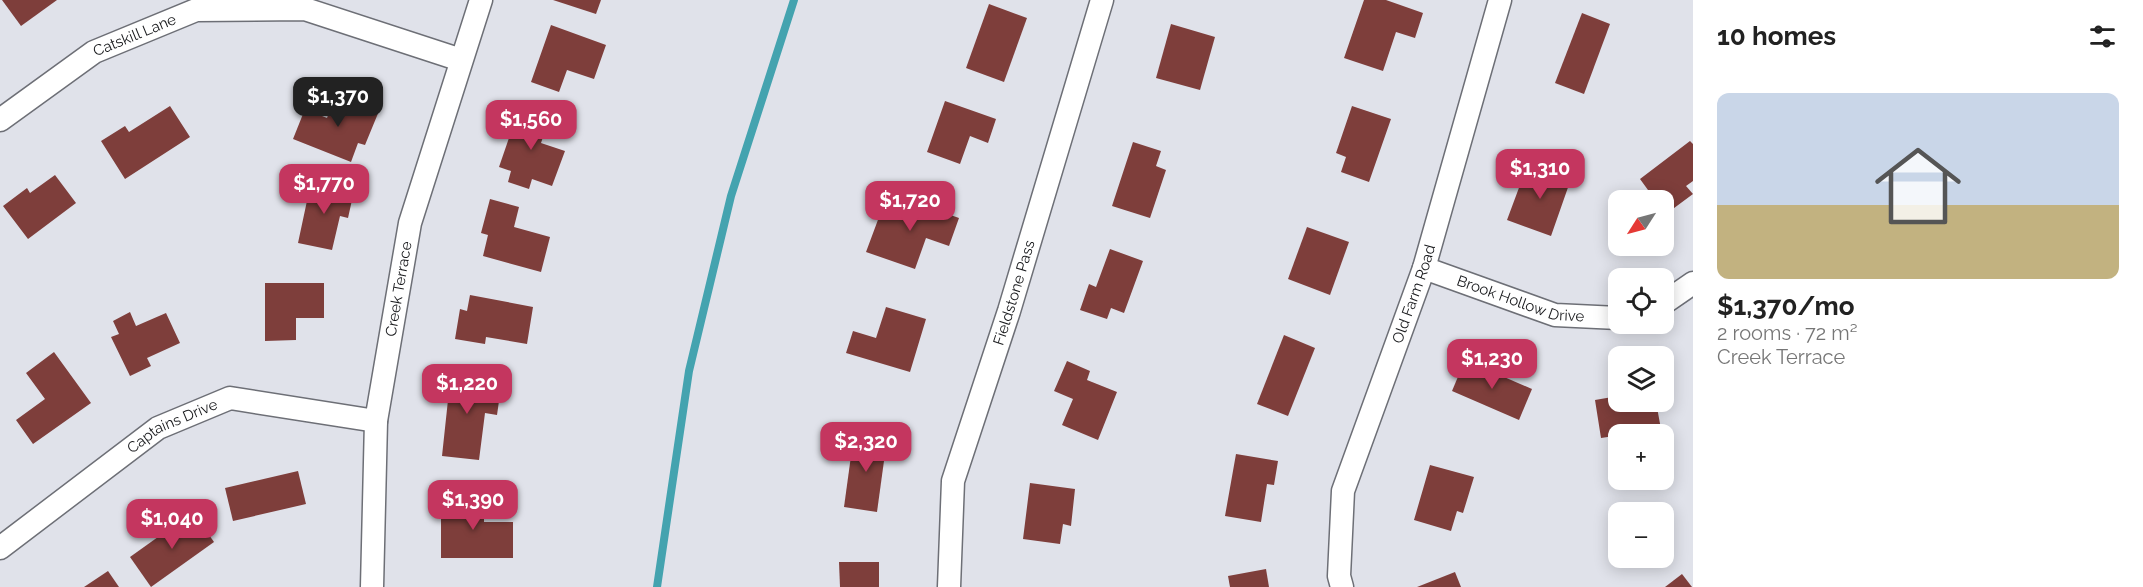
<!DOCTYPE html>
<html lang="en">
<head>
<meta charset="utf-8">
<style>
  body { margin:0; font-family:Raleway,sans-serif; background:#f6f6f6; color:#222; height:100vh; display:flex; flex-direction:column; font-size:22px; white-space:nowrap }
  * { box-sizing:border-box; margin:0 }
  p { font-size:20px; color:#767676 }
  .icon { flex:none; width:33px; height:33px; fill:none; stroke:currentColor; stroke-width:2; stroke-linecap:round; stroke-linejoin:round }
  .map { position:relative; flex:1; overflow:hidden }
  .details { display:flex; flex-direction:column; background:#fff; width:450px }
  .details>* { flex:none }
  .needle { width:39px; rotate:234deg }
  .fabs { position:absolute; left:1608px; top:190px; display:grid; gap:12px }
  .fabs a { display:grid; place-items:center; width:66px; height:66px; border-radius:12px; background:#fff; box-shadow:0 3px 15px #0003; font-size:30px }
  .price { position:absolute; translate:-50% -51px; padding:0 14px; border-radius:12px; background:#c4365f; color:#fff; font-size:20px; line-height:39px; filter:drop-shadow(0 2px 3px #0008) }
  .price::after { content:''; position:absolute; left:50%; top:36px; width:18px; height:14px; margin-left:-9px; background:inherit; clip-path:polygon(0 0,100% 0,50% 100%) }
  .price.selected { background:#222; color:#fff }
  ul { padding:0; list-style:none }
  li { display:grid; align-content:center; gap:12px; height:318px; padding:0 24px }
  li span { display:grid; place-items:center; height:186px; border-radius:12px; color:#555 }
  li>.icon { margin-inline-start:auto }
  span .icon { width:108px; height:108px; fill:#fffc; stroke-width:1 }
  li b { font-size:26px }
  h2 { display:flex; justify-content:space-between; align-items:center; height:72px; padding:0 24px; font-size:26px }
  main { display:flex; flex:1; min-height:0 }
  .map>svg:first-child { display:block }
  .lines { fill:none; stroke-linecap:round; stroke-linejoin:round }
  .stream { stroke:#44a3af; stroke-width:8 }
  .building { fill:#7e3e3b }
  .street-casing { stroke:#6d6f76; stroke-width:25 }
  .street { stroke:#fff; stroke-width:22 }
  .labels { text-anchor:middle; dominant-baseline:central; stroke-width:6; stroke-linejoin:round; paint-order:stroke }
  .street-label { font-size:15px; fill:#17181b; stroke:#fff }
</style>
</head>
<body>
<main>
<div class="map">
<svg width="1693" height="587" viewBox="0 0 1693 587">
  <rect width="100%" height="100%" fill="#e0e2ea"/>
  <g class="lines">
    <polyline class="stream" points="657,587 689,371 731,196 794,0"/>
  </g>
  <g class="building">
    <polygon points="2,0 57,0 21,26"/>
    <polygon points="553,0 601,0 596,14"/>
    <polygon points="1364,0 1386,0 1423,13 1415,38 1396,32 1383,71 1344,58"/>
    <polygon points="989,4 1027,18 1004,82 966,68"/>
    <polygon points="1582,13 1610,24 1584,94 1555,83"/>
    <polygon points="1171,24 1215,37 1200,90 1156,78"/>
    <polygon points="551,25 606,45 594,79 567,70 559,92 531,82"/>
    <polygon points="336,94 379,111 365,145 358,143 351,162 293,139 305,109 327,118"/>
    <polygon points="945,101 996,119 988,143 970,136 960,164 927,152"/>
    <polygon points="170,106 190,137 125,179 101,141 125,126 129,132"/>
    <polygon points="520,106 550,116 541,143 565,151 552,186 532,179 529,189 508,182 511,171 499,167"/>
    <polygon points="1352,106 1391,119 1369,182 1341,172 1346,157 1336,153"/>
    <polygon points="1690,141 1693,144 1693,181 1686,186 1693,194 1666,214 1664,201 1656,201 1640,179"/>
    <polygon points="1133,142 1161,151 1156,166 1166,170 1150,218 1112,206"/>
    <polygon points="1535,162 1572,176 1551,236 1507,220 1520,185 1526,187"/>
    <polygon points="55,175 76,203 28,239 3,206 27,188 30,193"/>
    <polygon points="311,182 354,191 348,218 340,216 332,250 298,243"/>
    <polygon points="897,196 959,218 949,246 926,238 915,269 866,252 882,209 891,212"/>
    <polygon points="490,199 519,207 514,227 550,237 541,272 483,256 488,235 481,233"/>
    <polygon points="1307,227 1349,242 1330,295 1288,279"/>
    <polygon points="1110,249 1143,261 1124,313 1111,308 1107,319 1080,310 1089,284 1096,287"/>
    <polygon points="265,283 324,283 324,318 296,318 296,340 265,341"/>
    <polygon points="470,295 533,307 527,344 486,337 485,344 455,339 460,309 467,311"/>
    <polygon points="886,307 926,319 910,372 846,353 853,331 876,338"/>
    <polygon points="130,312 136,326 166,313 180,343 147,358 151,366 130,376 111,337 119,334 113,321"/>
    <polygon points="1284,335 1315,348 1288,416 1257,404"/>
    <polygon points="54,352 91,403 33,444 16,420 45,399 26,373"/>
    <polygon points="1465,360 1532,389 1519,420 1452,391"/>
    <polygon points="1067,361 1090,371 1087,380 1117,392 1098,440 1062,425 1073,399 1054,391"/>
    <polygon points="451,372 488,376 487,392 500,394 497,415 485,413 479,460 442,456"/>
    <polygon points="1618,396 1618,402 1656,402 1661,429 1601,438 1595,400"/>
    <polygon points="854,434 887,439 877,512 844,507"/>
    <polygon points="1236,454 1278,461 1274,485 1267,484 1261,522 1225,516"/>
    <polygon points="1430,465 1474,477 1463,513 1457,511 1451,531 1414,520"/>
    <polygon points="298,471 306,504 233,521 225,488"/>
    <polygon points="1030,483 1075,489 1071,526 1063,524 1060,544 1023,539"/>
    <polygon points="441,496 484,496 484,522 513,522 513,558 441,558"/>
    <polygon points="193,512 214,542 151,587 130,557"/>
    <polygon points="839,562 879,562 879,587 840,587"/>
    <polygon points="1266,569 1269,587 1230,587 1228,576"/>
    <polygon points="108,571 119,587 84,587"/>
    <polygon points="1455,572 1461,587 1417,587"/>
    <polygon points="1682,574 1692,587 1665,587"/>
  </g>
  <g class="lines">
    <g class="street-casing">
      <g id="street">
        <path id="s1" d="M0,120l94,-68 102,-42 109,-1 156,51"/>
        <path id="s2" d="M1424,268l131,47 63,3"/>
        <polyline points="1664,303 1693,283"/>
        <path id="s3" d="M0,548l158,-120 72,-30 146,23"/>
        <path id="s4" d="M372,587l4,-166 34,-198 71,-223"/>
        <path id="s5" d="M949,587l4,-106 56,-170 93,-311"/>
        <path id="s6" d="M1342,587l-3,-11 4,-85 81,-223 76,-268"/>
      </g>
    </g>
    <use href="#street" class="street"/>
  </g>
  <g class="labels">
    <g class="street-label">
      <text stroke="none"><textPath href="#s1" startOffset="160">Catskill Lane</textPath></text>
      <text stroke="none"><textPath href="#s4" startOffset="300">Creek Terrace</textPath></text>
      <text stroke="none"><textPath href="#s5" startOffset="304">Fieldstone Pass</textPath></text>
      <text stroke="none"><textPath href="#s6" startOffset="306">Old Farm Road</textPath></text>
      <text stroke="none"><textPath href="#s2" startOffset="102">Brook Hollow Drive</textPath></text>
      <text stroke="none"><textPath href="#s3" startOffset="212">Captains Drive</textPath></text>
    </g>
  </g>
</svg>
<div class="fabs">
<a><svg class="needle" viewBox="-14 -14 28 28"><path d="M0-13l5 13h-10z" fill="#e53935"/><path d="M0 13l5-13h-10z" fill="#767676"/></svg></a>
<a><svg class="icon" aria-label="locate" viewBox="0 0 24 24"><circle cx="12" cy="12" r="6"/><path d="M12 2v4M12 18v4M2 12h4M18 12h4"/></svg></a>
<a><svg class="icon" aria-label="layers" viewBox="0 0 24 24"><path d="M12 4l9 5-9 5-9-5zM3 14l9 5 9-5"/></svg></a>
<a>+</a>
<a>−</a>
</div>
<b class="price selected" style="left:338px;top:128px">$1,370</b>
<b class="price" style="left:531px;top:151px">$1,560</b>
<b class="price" style="left:1540px;top:200px">$1,310</b>
<b class="price" style="left:324px;top:215px">$1,770</b>
<b class="price" style="left:910px;top:232px">$1,720</b>
<b class="price" style="left:1492px;top:390px">$1,230</b>
<b class="price" style="left:467px;top:415px">$1,220</b>
<b class="price" style="left:866px;top:473px">$2,320</b>
<b class="price" style="left:473px;top:531px">$1,390</b>
<b class="price" style="left:172px;top:550px">$1,040</b>
</div>
<section class="details">
<h2>10 homes<svg class="icon" aria-label="filters" viewBox="0 0 24 24"><path d="M4 7h16M4 17h16"/><circle cx="9" cy="7" r="2"/><circle cx="15" cy="17" r="2"/></svg></h2>
<ul>
<li><span style="background:linear-gradient(#c9d6e8 60%,#c2b280 0)"><svg class="icon" aria-label="home" viewBox="0 0 24 24"><path d="M3 11l9-7 9 7M6 9v11h12V9"/></svg></span><div><b>$1,370/mo</b><p>2 rooms · 72 m²</p><p>Creek Terrace</p></div></li>
</ul>
</section>
</main>
</body>
</html>
